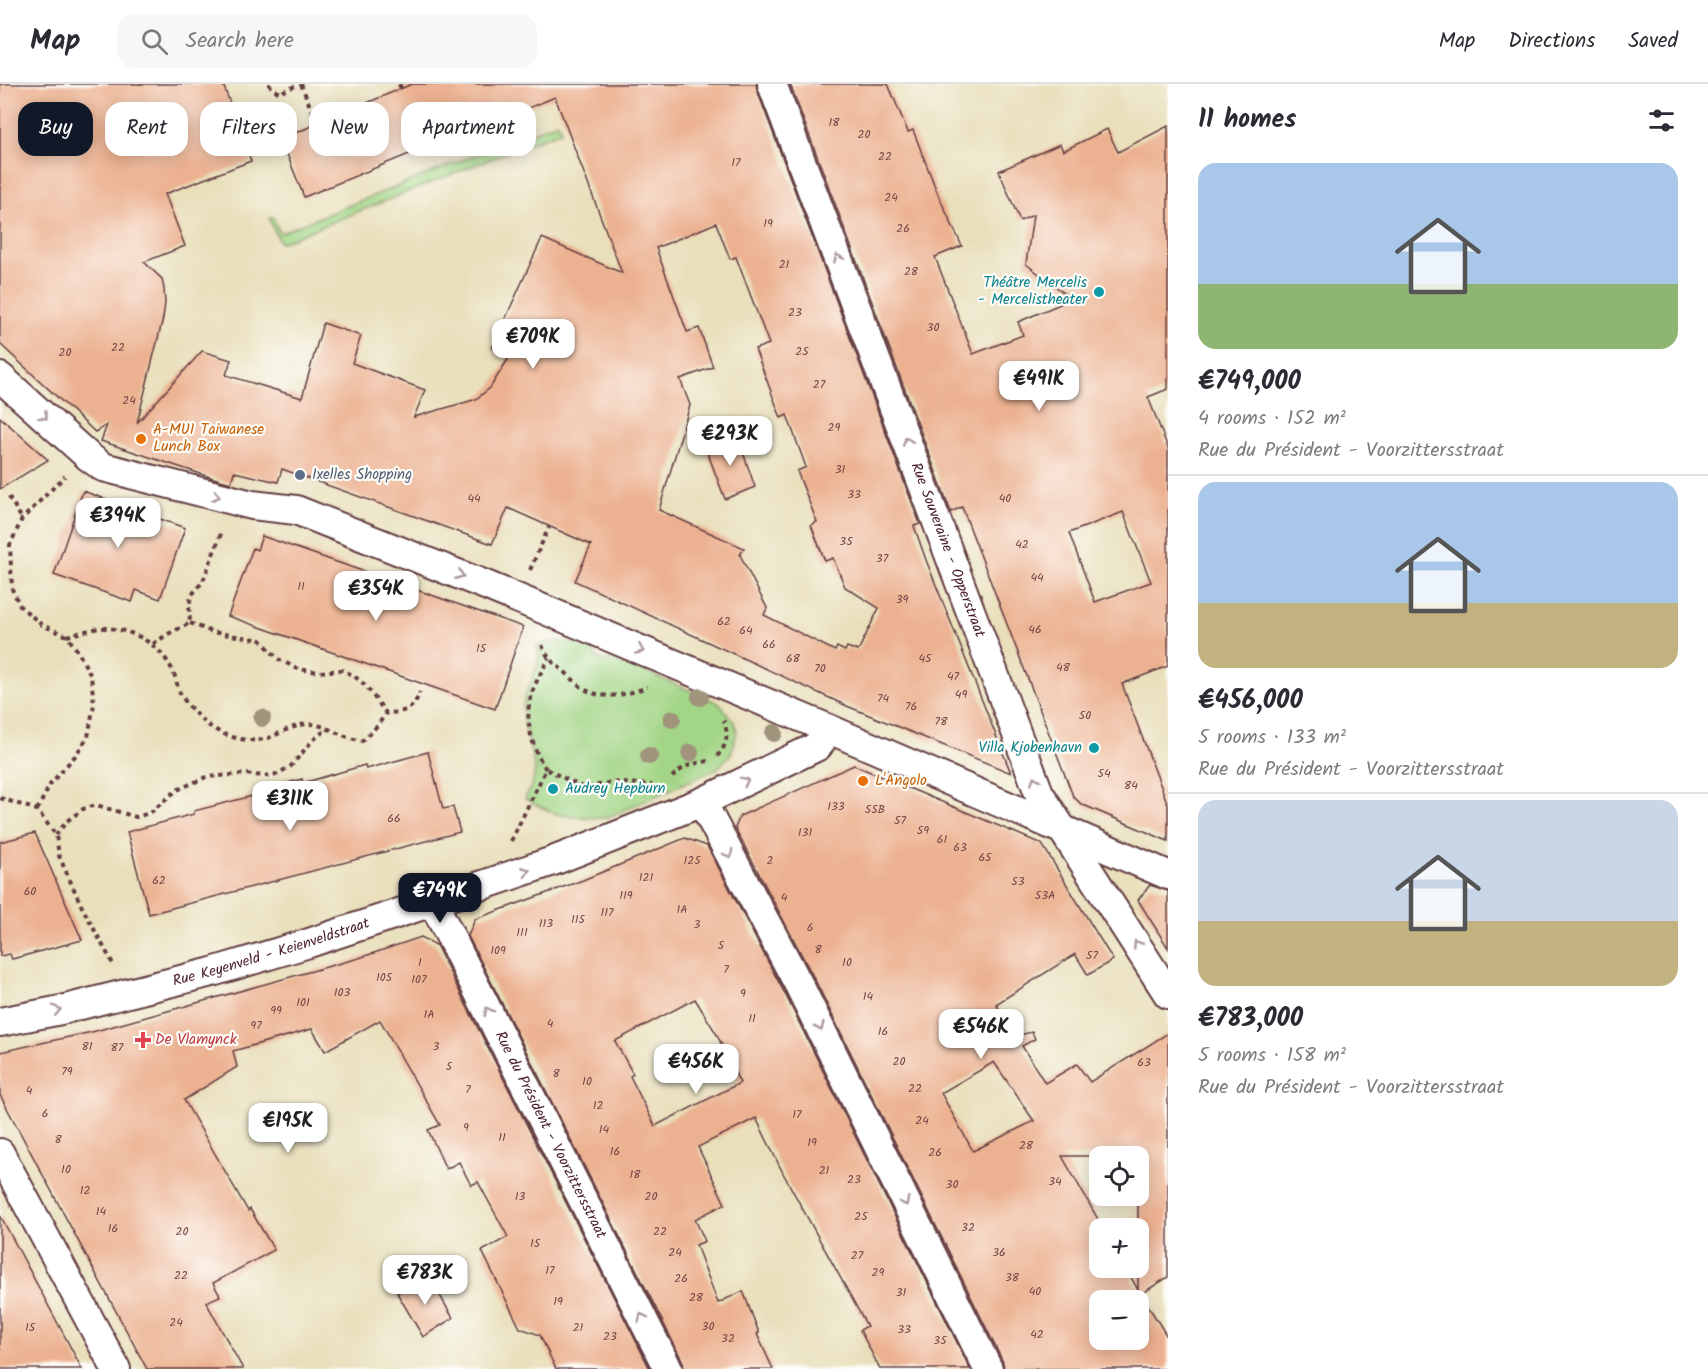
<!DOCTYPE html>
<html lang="en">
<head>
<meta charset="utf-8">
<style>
  body { margin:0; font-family:Kalam,sans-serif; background:#f7f7f7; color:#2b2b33; height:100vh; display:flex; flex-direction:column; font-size:22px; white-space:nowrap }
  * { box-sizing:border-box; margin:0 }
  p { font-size:20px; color:#7c7c81 }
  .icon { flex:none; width:33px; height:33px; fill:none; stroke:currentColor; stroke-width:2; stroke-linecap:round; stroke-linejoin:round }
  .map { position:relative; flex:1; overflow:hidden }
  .sheet { display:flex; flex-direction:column; background:#fff; width:540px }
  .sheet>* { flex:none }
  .banner { position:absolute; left:18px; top:18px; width:570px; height:54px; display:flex; gap:12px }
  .tools { position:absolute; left:1089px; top:1062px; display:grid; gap:12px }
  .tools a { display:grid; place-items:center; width:60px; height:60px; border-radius:12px; background:#fff; box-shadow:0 3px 15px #0003; font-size:30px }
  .price { position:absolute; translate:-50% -51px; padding:0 14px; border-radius:12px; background:#fff; color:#222; font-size:20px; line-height:39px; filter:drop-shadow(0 2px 3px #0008) }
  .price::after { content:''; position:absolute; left:50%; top:36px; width:18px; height:14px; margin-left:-9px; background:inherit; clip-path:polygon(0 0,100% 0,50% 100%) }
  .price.selected { background:#111827; color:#fff }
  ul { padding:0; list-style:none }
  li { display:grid; align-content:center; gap:12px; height:318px; padding:0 30px }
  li+li { border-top:2px solid #e1e1e2 }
  li span { display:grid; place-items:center; height:186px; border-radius:18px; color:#555 }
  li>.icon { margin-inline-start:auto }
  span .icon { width:108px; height:108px; fill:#fffc; stroke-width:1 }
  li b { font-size:26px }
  h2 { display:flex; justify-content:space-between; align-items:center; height:72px; padding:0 30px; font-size:26px }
  .chip { padding:0 21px; border-radius:18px; background:#fff; box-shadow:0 3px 15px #0003; font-size:21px; line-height:54px }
  .chip.selected { background:#111827; color:#fff }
  header { display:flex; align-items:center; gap:36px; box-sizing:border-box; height:84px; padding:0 30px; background:#fff; border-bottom:2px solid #e1e1e2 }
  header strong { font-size:28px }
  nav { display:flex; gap:33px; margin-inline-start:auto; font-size:21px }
  .search { width:420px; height:54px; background:#f7f7f7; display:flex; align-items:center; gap:15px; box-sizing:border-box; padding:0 21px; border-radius:18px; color:#7c7c81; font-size:22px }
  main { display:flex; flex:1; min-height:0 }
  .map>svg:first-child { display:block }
  .green { fill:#a2d585; stroke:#767a58; stroke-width:1.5 }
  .building { fill:#ecb190; fill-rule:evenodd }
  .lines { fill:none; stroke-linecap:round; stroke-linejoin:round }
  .minor-casing { stroke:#623c41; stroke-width:32 }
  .path { stroke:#623c41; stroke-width:4; stroke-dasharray:4.5 4.5; stroke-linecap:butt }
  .minor { stroke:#fff; stroke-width:28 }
  .tree { fill:#a0947b }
  .oneway { stroke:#ae9aa0 }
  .culture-dot { fill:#0f9aa8; stroke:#fdfcf7; stroke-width:2 }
  .food-dot { fill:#e8710a; stroke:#fdfcf7; stroke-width:2 }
  .service-dot { fill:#5c6f8a; stroke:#fdfcf7; stroke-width:2 }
  .health-dot { fill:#e0444e; stroke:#fdfcf7; stroke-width:2 }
  .labels { text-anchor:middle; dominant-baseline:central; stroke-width:4.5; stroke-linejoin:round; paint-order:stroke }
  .number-label { font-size:12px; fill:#724444 }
  .culture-label { font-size:15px; fill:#0d838f; stroke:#fdfcf7; text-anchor:end }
  .food-label { font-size:15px; fill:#c56008; stroke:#fdfcf7; text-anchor:start }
  .service-label { font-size:15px; fill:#4e5e75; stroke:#fdfcf7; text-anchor:start }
  .street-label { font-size:15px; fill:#4a1f2b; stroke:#fdfcf7 }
  .health-label { font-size:15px; fill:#be3a42; stroke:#fdfcf7; text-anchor:start }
</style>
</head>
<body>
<header>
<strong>Map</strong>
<div class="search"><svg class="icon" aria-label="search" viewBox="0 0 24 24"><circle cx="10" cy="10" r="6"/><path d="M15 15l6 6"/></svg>Search here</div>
<nav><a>Map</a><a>Directions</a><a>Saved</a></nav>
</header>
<main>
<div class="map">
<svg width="1168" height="1285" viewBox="0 0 1168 1285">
  <rect width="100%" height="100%" fill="#fdfcf7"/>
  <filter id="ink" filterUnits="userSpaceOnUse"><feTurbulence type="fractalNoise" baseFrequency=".0167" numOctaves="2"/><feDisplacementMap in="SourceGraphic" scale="12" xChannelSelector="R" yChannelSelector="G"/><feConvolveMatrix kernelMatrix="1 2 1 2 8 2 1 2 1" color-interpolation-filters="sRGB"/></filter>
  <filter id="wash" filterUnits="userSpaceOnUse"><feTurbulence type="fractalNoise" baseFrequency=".008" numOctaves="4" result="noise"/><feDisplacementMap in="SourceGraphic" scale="24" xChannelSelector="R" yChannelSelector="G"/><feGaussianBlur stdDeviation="1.35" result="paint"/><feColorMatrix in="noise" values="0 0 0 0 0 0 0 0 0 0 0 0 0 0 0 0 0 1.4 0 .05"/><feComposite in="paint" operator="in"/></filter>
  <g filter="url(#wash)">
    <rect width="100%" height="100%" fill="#e9dfbb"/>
    <g class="green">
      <polygon points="558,38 561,47 280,159 269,135 273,133 280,149"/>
      <polygon points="559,557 581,560 596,567 594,572 608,578 611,573 719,619 734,638 737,647 731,670 717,685 606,734 573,733 557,730 540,723 525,715 533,698 535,685 523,635 523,624 524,614 537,583 539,572 537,562"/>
    </g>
    <g id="blocks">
      <g class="building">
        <path d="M0,0h223l28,77 -86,33 20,52 -41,16 18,17 2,10 1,14 -2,15 -26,105 65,-72 29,9 -5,15 76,23 21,-75 38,13 -9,27 73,27 -11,27 56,-16 6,-2 14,-11 20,-32 -18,-8 50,-110 80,35 -67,-176 -75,31v-3l-176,72 -23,-58 131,-55h344l1,6 163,434 -6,2 12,34 85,213 -164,-67 -272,-125 16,-36 -83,-37 -16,36 -210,-75 -4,13 -44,-10 -3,11 -21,-6 -109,-36 6,-16 -12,7 -95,-88zM716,139l14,36 6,-2 33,87 -14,5 26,69 6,-3 19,52 -9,4 20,51 -6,3 14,36 8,-3 12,29 34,21 -21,43 -11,-4 -2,4 -8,-4 -2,4 -71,-36 3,-7 -27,-53 4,-7 -85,-38 31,-105 -10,-26 33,-12 -14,-39 -12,4 -31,-84z"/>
        <path d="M790,0h98l20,48 5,-2 26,67 23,49 -27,11 38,97 50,-19 -5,-13 54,-23 -46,-35 7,-49 -13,6 -21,-50 61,-27 3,7 44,-22 11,23 50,-26v263l-20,8 20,51v218l-46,18 46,121v36l-87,-37 -8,-8 -111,-289 -11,5zM1123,428l28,70 -56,20 -26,-69z"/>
        <polygon points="0,333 48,376 0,405"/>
        <polygon points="737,351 755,403 725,415 705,362"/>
        <polygon points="83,407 185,444 160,515 136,506 132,518 54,491"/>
        <polygon points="262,452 523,543 495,625 228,532 253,464 257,466"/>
        <polygon points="428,668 443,725 453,723 460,748 149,830 127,748 194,730 194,727 256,711 255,708 302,695 303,699 365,681 366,685"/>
        <path d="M854,681l188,79 71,116 -25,15 -13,-21 -79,50 13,22 -30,18 53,-12 3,7 -13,7 23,37 32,-19 13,18 78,-49v244l-27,17 27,44v31h-164l-1,-7 -188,-382 -80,-152 5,-12zM994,978l40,59 -61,30 -32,-58zM1062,1072h76v134l-12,-22h-26v-40h3zM1100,1216h38v40h-38z"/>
        <polygon points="35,749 82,856 12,875 10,870 0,872 0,758"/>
        <path d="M685,754l22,8 78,148 185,375h-90l-20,-39 7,-4 -83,-151 -28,-57 -58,29 27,57 -30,15 10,22 -9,4 22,58 25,-12 16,42 -2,1 16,35h-89l-1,-7 -215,-426 7,-17 108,-39zM695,915l21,34 24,50 -85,43 -25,-50 3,-2 -18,-33z"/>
        <polygon points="1150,801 1168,807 1168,864 1138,816"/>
        <polygon points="421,853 436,861 650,1285 556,1285 540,1251 520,1244 482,1167 508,1153 478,1098 471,1101 459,1078 446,1085 428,1046 440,1041 380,936 325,967 312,945 233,967 237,983 184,1016 248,1127 250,1125 274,1166 213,1199 220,1212 206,1218 243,1285 147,1285 0,1011 0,968 92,948 359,874"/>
        <polygon points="0,1131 63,1249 82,1285 0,1285"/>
        <polygon points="428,1191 453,1234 423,1253 397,1209"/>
      </g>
    </g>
  </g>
  <g filter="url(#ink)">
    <use href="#blocks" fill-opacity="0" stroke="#623c41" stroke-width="1.5"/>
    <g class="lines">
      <g class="minor-casing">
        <g id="minor">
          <path id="s1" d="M772,0l267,709 129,201"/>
          <polyline points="0,293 89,373 103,383 252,421 296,426 488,502 829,645 1168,791"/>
          <polyline points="702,718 800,903 988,1285"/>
          <path id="s2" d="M433,818l235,467"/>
          <path id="s3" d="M0,938l61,-12 151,-38 97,-29 180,-60 64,-22 149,-59 116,-56 11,-17"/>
          <polyline points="0,1069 116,1285"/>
        </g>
      </g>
      <g class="path">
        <polyline points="268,0 279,9 300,0"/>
        <polyline points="301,0 317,40"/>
        <polyline points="399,0 401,4"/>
        <polyline points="9,413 22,435"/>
        <polyline points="530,486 549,443"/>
        <path d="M190,539l22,9 49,8 17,19 20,10 21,3 23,-2 11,5 12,10 21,28c18,-1 27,-2 34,-21"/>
        <path d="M67,552c13,-3 28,-9 41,-8 29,3 52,17 65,43 3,7 4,15 7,22 6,11 17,23 27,31 16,13 44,21 64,13 12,-5 25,-13 39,-13 10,0 20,6 30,10 7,3 14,5 22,7l16,-16 8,-12"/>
        <polyline points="153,560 168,550 190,539 189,523 191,512 203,497 222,447"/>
        <path d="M542,561c6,15 12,18 24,28 7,6 13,14 22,18 18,9 41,3 59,-4"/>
        <path d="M717,672c10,-10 11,-20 8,-33l-2,-2"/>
        <path d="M546,685c-14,-20 -23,-52 -14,-76 4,-12 11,-24 17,-35"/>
        <path d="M672,693c13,-12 19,-13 36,-16"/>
        <polyline points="0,714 37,726 56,751 59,772 82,823 113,880"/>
        <polyline points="37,726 51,699 75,672 88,653 94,620 91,592 77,566 67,552 42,541 20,522 12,505 10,461 22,435 65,392"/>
        <polyline points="56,751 67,737 83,725 96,721 136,733 150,729 177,706 206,693 245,690 264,692 277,690 291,682 312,657 328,644"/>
        <polyline points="511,757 546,685 582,703 590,703 612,698 652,701"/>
      </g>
      <use href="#minor" class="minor"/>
    </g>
    <g class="tree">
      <circle cx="700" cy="613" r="9"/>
      <circle cx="262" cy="634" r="9"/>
      <circle cx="672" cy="635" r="9"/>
      <circle cx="774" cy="649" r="9"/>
      <circle cx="690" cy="669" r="9"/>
      <circle cx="649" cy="672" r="9"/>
    </g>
    <defs><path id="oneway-chevron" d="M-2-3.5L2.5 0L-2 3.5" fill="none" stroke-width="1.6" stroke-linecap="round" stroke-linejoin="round" transform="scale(1.5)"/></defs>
    <g class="oneway">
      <use href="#oneway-chevron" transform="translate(838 174) rotate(-111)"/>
      <use href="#oneway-chevron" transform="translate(44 332) rotate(42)"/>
      <use href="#oneway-chevron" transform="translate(907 357) rotate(-111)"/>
      <use href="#oneway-chevron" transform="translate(216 412) rotate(14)"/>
      <use href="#oneway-chevron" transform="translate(460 491) rotate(22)"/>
      <use href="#oneway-chevron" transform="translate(640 566) rotate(23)"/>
      <use href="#oneway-chevron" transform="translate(1035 696) rotate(-111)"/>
      <use href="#oneway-chevron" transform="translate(745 697) rotate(-26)"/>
      <use href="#oneway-chevron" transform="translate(729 770) rotate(62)"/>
      <use href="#oneway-chevron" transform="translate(526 787) rotate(-19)"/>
      <use href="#oneway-chevron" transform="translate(1137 860) rotate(-122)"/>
      <use href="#oneway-chevron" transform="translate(57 926) rotate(-13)"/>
      <use href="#oneway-chevron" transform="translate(488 927) rotate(-117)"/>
      <use href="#oneway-chevron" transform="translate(820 943) rotate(64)"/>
      <use href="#oneway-chevron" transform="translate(905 1118) rotate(64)"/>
      <use href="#oneway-chevron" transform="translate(642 1233) rotate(-117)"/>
    </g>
  </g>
  <g class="culture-dot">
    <circle cx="1099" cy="208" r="6"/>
    <circle cx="1094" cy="664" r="6"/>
    <circle cx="553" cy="705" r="6"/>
  </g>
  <g class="food-dot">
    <circle cx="141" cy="355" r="6"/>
    <circle cx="863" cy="697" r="6"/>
  </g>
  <circle class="service-dot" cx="300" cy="391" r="6"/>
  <path class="health-dot" d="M140 947h6v6h6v6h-6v6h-6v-6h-6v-6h6z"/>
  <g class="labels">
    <g class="number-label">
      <text x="834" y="38">18</text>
      <text x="864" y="50">20</text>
      <text x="885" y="72">22</text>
      <text x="736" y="78">17</text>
      <text x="891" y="113">24</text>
      <text x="768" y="139">19</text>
      <text x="903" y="144">26</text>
      <text x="784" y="180">21</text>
      <text x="911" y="187">28</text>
      <text x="795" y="228">23</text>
      <text x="933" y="243">30</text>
      <text x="118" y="263">22</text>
      <text x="802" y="267">25</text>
      <text x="65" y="268">20</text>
      <text x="819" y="300">27</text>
      <text x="129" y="316">24</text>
      <text x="834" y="343">29</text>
      <text x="840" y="385">31</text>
      <text x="854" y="410">33</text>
      <text x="474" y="414">44</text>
      <text x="1005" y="414">40</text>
      <text x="846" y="457">35</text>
      <text x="1022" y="460">42</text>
      <text x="882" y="474">37</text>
      <text x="1037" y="493">44</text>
      <text x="301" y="502">11</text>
      <text x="902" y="515">39</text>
      <text x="724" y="537">62</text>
      <text x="1035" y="545">46</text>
      <text x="746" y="546">64</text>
      <text x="769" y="560">66</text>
      <text x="481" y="564">15</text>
      <text x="793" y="574">68</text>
      <text x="925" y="574">45</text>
      <text x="1063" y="583">48</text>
      <text x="820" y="584">70</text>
      <text x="953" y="592">47</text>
      <text x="961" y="610">49</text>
      <text x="883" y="614">74</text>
      <text x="911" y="622">76</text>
      <text x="1085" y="631">50</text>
      <text x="941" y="637">78</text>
      <text x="1104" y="689">54</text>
      <text x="1131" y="701">84</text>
      <text x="836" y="722">133</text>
      <text x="875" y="725">55B</text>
      <text x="394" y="734">66</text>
      <text x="900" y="736">57</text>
      <text x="923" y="746">59</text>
      <text x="805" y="748">131</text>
      <text x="942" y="755">61</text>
      <text x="960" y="763">63</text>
      <text x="985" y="773">65</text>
      <text x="692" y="776">125</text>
      <text x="770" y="776">2</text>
      <text x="646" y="793">121</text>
      <text x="159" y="796">62</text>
      <text x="1018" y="797">53</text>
      <text x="30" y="807">60</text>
      <text x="626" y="811">119</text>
      <text x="1045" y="811">53A</text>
      <text x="784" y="813">4</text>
      <text x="682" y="825">1A</text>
      <text x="607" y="828">117</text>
      <text x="578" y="835">115</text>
      <text x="546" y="839">113</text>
      <text x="697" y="840">3</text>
      <text x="810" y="843">6</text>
      <text x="522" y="848">111</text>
      <text x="721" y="861">5</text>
      <text x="818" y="865">8</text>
      <text x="498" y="866">109</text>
      <text x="1092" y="871">57</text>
      <text x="420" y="878">1</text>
      <text x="847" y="878">10</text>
      <text x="726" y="885">7</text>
      <text x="384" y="893">105</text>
      <text x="419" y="895">107</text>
      <text x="342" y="908">103</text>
      <text x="743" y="909">9</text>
      <text x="868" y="912">14</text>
      <text x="303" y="918">101</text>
      <text x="276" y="926">99</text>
      <text x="429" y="930">1A</text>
      <text x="752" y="934">11</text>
      <text x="550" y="939">4</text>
      <text x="256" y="941">97</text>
      <text x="883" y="947">16</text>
      <text x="87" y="962">81</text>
      <text x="436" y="962">3</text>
      <text x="117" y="963">87</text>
      <text x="899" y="977">20</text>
      <text x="1144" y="978">63</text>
      <text x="449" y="982">5</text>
      <text x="67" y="987">79</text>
      <text x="556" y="989">8</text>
      <text x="587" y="997">10</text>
      <text x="915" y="1004">22</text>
      <text x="468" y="1005">7</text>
      <text x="29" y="1006">4</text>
      <text x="598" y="1021">12</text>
      <text x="45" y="1029">6</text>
      <text x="797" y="1030">17</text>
      <text x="922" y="1036">24</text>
      <text x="466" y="1043">9</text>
      <text x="604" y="1045">14</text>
      <text x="502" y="1053">11</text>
      <text x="58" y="1055">8</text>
      <text x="812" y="1058">19</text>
      <text x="1026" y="1061">28</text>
      <text x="615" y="1067">16</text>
      <text x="935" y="1068">26</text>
      <text x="66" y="1085">10</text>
      <text x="824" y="1086">21</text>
      <text x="635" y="1090">18</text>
      <text x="854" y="1095">23</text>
      <text x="1055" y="1097">34</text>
      <text x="952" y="1100">30</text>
      <text x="85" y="1106">12</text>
      <text x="520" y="1112">13</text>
      <text x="651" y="1112">20</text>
      <text x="101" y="1127">14</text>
      <text x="861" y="1132">25</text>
      <text x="968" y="1143">32</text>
      <text x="113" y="1144">16</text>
      <text x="182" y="1147">20</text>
      <text x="660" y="1147">22</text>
      <text x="535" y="1159">15</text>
      <text x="675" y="1168">24</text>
      <text x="999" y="1168">36</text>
      <text x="857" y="1171">27</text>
      <text x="550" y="1186">17</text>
      <text x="878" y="1188">29</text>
      <text x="181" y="1191">22</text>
      <text x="1012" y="1193">38</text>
      <text x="681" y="1194">26</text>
      <text x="1035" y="1207">40</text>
      <text x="901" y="1208">31</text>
      <text x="696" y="1213">28</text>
      <text x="558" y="1217">19</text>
      <text x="176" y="1238">24</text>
      <text x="708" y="1242">30</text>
      <text x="30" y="1243">15</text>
      <text x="578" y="1243">21</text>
      <text x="904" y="1245">33</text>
      <text x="1037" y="1250">42</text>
      <text x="610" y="1252">23</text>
      <text x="728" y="1254">32</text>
      <text x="940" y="1256">35</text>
    </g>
    <g class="culture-label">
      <text x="1087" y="199">Théâtre Mercelis<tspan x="1087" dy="17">- Mercelistheater</tspan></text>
      <text x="1082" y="664">Villa Kjobenhavn</text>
      <text x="565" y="705" text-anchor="start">Audrey Hepburn</text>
    </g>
    <g class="food-label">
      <text x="153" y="346">A-MUI Taiwanese<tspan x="153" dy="17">Lunch Box</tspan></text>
      <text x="875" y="697">L'Angolo</text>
    </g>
    <g class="service-label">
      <text x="312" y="391">Ixelles Shopping</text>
    </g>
    <g class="street-label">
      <text stroke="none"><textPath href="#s1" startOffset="498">Rue Souveraine - Opperstraat</textPath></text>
      <text stroke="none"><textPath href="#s3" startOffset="280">Rue Keyenveld - Keienveldstraat</textPath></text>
      <text stroke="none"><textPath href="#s2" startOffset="261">Rue du Président - Voorzittersstraat</textPath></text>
    </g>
    <g class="health-label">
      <text x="155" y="956">De Vlamynck</text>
    </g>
  </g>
</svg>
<div class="tools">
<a><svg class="icon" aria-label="locate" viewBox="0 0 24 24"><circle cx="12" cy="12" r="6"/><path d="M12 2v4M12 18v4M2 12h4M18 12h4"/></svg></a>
<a>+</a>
<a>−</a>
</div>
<b class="price" style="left:533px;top:286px">€709K</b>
<b class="price" style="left:1039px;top:328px">€491K</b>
<b class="price" style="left:730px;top:383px">€293K</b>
<b class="price" style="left:118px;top:465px">€394K</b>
<b class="price" style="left:376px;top:538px">€354K</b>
<b class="price" style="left:290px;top:748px">€311K</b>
<b class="price selected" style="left:440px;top:840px">€749K</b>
<b class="price" style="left:981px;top:976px">€546K</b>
<b class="price" style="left:696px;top:1011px">€456K</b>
<b class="price" style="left:288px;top:1070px">€195K</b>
<b class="price" style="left:425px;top:1222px">€783K</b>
<div class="banner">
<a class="chip selected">Buy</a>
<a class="chip">Rent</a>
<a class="chip">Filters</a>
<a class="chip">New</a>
<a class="chip">Apartment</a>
</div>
</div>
<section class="sheet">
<h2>11 homes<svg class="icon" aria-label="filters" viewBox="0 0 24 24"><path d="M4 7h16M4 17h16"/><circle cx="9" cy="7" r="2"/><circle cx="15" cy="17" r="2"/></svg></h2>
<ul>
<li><span style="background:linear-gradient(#a9c7e8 65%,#8fb573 0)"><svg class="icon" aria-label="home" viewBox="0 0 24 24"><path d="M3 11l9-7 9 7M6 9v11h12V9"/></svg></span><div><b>€749,000</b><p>4 rooms · 152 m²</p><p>Rue du Président - Voorzittersstraat</p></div></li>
<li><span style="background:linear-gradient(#a9c7e8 65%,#c2b280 0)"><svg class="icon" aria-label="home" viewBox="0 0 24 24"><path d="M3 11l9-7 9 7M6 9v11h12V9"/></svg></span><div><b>€456,000</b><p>5 rooms · 133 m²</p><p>Rue du Président - Voorzittersstraat</p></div></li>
<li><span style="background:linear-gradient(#c9d6e8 65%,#c2b280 0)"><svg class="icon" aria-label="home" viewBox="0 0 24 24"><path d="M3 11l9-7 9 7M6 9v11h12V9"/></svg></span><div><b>€783,000</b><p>5 rooms · 158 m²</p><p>Rue du Président - Voorzittersstraat</p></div></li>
</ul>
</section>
</main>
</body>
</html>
